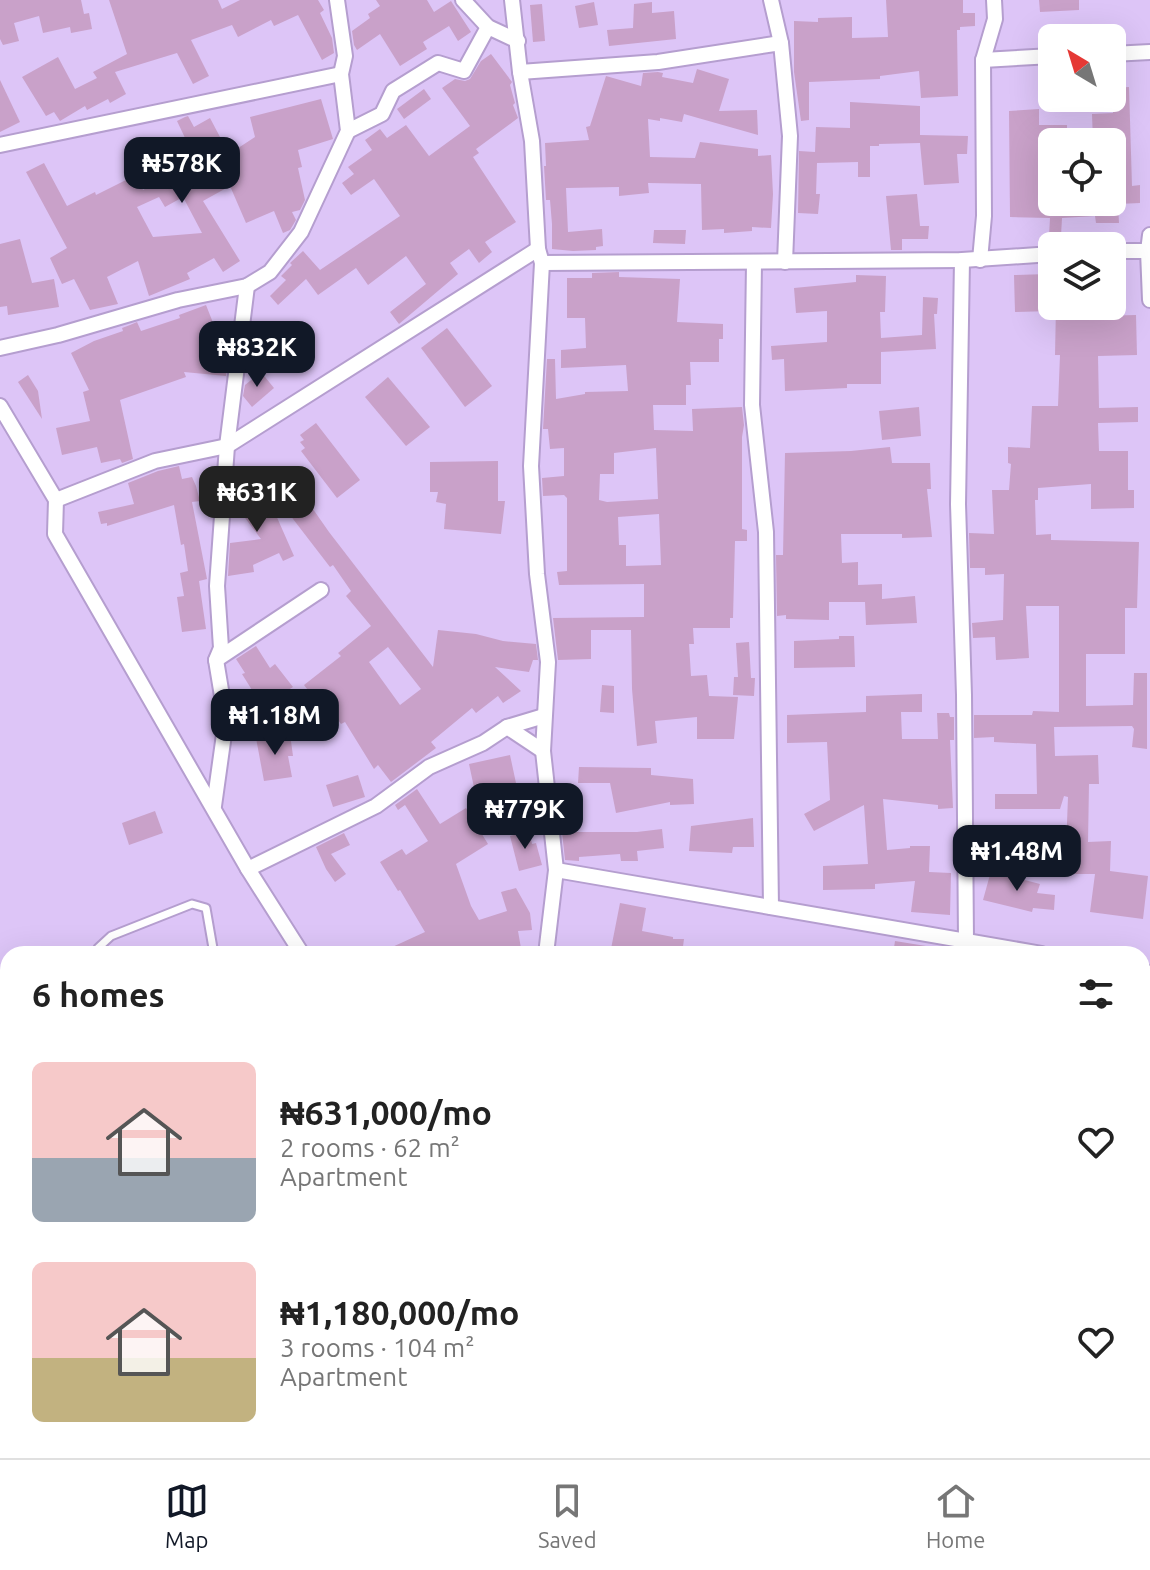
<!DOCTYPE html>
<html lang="en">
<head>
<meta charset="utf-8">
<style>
  body { margin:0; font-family:Ubuntu,sans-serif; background:#f2f2f2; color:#222; height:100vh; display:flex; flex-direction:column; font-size:30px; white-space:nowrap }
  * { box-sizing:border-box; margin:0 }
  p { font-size:26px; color:#767676 }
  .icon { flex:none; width:44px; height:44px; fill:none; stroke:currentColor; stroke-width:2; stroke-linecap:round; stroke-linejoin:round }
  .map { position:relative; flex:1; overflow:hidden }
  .panel { position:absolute; left:0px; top:946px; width:1150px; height:512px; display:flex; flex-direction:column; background:#fff; border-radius:24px 24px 0 0; box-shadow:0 8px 32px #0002 }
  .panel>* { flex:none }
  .needle { width:52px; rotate:322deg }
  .controls { position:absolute; left:1038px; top:24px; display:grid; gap:16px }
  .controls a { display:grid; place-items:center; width:88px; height:88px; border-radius:12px; background:#fff; box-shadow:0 8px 32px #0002; font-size:40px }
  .price { position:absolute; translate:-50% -68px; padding:0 18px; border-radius:16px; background:#111827; color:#fff; font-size:26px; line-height:52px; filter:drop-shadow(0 2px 4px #0008) }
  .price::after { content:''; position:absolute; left:50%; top:48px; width:24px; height:18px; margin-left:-12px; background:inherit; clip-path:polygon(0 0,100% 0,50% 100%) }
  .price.on { background:#222; color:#fff }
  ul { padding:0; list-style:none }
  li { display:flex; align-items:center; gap:24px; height:200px; padding:0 32px }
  li span { display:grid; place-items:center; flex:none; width:224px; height:160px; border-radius:12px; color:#555 }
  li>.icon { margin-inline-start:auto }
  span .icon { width:96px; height:96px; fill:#fffc; stroke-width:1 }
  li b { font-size:34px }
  h2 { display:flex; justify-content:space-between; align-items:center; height:96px; padding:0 32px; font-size:34px }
  .tabs { display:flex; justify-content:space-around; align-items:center; height:112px; border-top:2px solid #e0e0e0; background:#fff; font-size:22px; color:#767676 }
  .tabs a { display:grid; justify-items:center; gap:4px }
  .tabs .on { color:#111827 }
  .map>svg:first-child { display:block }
  .building { fill:#c9a1c9; fill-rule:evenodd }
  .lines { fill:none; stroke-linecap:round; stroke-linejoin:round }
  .service-casing { stroke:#b59ecf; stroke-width:11 }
  .minor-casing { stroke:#b59ecf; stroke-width:18 }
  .service { stroke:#fff; stroke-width:7 }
  .minor { stroke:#fff; stroke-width:14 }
</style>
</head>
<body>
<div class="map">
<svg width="1150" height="1458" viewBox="0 0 1150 1458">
  <rect width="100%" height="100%" fill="#ddc5f7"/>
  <g class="building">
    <polygon points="0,0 81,0 84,14 89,13 92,29 71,33 70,27 43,33 39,16 14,23 19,41 3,45 0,39"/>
    <polygon points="109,0 218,0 222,9 240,0 318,0 324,10 320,13 332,38 334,53 322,60 298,15 274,26 271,20 238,37 232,25 191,40 209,76 193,84 177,53 115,72 126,94 110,103 108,99 87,110 85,106 60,121 54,112 46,116 22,77 58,57 75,89 97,78 93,72 127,54"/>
    <polygon points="376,0 427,0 434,12 451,1 471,32 458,41 449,26 423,42 427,49 400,66 380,34 357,50 354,45 352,31 370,18 368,14 380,6"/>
    <polygon points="886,0 963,0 963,13 975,13 975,26 960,27 960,30 957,30 958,96 921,98 919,71 880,76 880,79 809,82 809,120 801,121 794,72 794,21 818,22 818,18 852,17 852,38 888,37"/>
    <polygon points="1039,0 1079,0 1079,10 1040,12"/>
    <polygon points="594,2 598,25 579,28 575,6"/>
    <polygon points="652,2 652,13 674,11 676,39 609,46 607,30 633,28 634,4"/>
    <polygon points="542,4 545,41 533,42 530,5"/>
    <polygon points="491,54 512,82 510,85 515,103 513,105 518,118 476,149 479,153 473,157 516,222 485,242 492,252 479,263 469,249 450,263 458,274 399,324 390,312 426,284 406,256 368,285 356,268 318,295 306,279 278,305 270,296 286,280 281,276 292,265 290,263 303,251 320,270 400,216 374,179 351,195 342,183 354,174 348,167 372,150 365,140 380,129 387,138 406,125 429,156 470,126 442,88 455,79 465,81 470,79 481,61"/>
    <polygon points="697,69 729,79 719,111 757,110 758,135 684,114 682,122 660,118 660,121 648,119 650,157 695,158 700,142 758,149 758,156 771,155 773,194 771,228 752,227 752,231 724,233 724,229 702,230 701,184 648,183 649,193 619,196 619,187 566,188 568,232 602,229 603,246 596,247 596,250 573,251 552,249 552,224 550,200 546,200 544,166 546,166 545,143 589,140 586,127 590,126 606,76 641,86 643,73 658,72 663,73 662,77 693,83"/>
    <polygon points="0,80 20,122 0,132"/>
    <polygon points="1129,87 1132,186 1140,185 1140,203 1118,204 1119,223 1096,223 1095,216 1062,218 1061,236 1049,236 1050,218 1010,217 1009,111 1039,109 1039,125 1067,125 1067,142 1052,142 1052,202 1112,202 1112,142 1093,142 1092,114 1113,113 1112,88"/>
    <polygon points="424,89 431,99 404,119 397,109"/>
    <path d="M321,99l12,40 -35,11 4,17 -4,1 7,32 -5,10 -8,2 4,8 -6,10 -7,3 -9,-22 -28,12 -16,-37 -27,15 37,60 -17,11 -9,-14 -27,15 3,6 -41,17 -11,-35 -31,16 11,27 -28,6 -16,-31 -12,5 -12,-26 17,-10 -41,-76 18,-9 23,43 28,-14 1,3 40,-20 7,15 53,-29 -19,-40 8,-4 3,-1 6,11 16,-9 19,36 26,-17 -5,-20zM159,197l6,10 18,-10 19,36 -49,4 -16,-30z"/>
    <polygon points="850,102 920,106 920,135 968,136 967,154 957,154 959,183 924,185 920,143 879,144 879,146 870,146 870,177 858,177 858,162 817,163 816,194 820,194 818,214 798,213 799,151 815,152 816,127 850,128"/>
    <polygon points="917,194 920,226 929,226 928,239 902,239 902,250 891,250 886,196"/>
    <polygon points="654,230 686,230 685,244 653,243"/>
    <polygon points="20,239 32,283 54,279 59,307 8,315 7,306 0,307 0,244"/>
    <path d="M619,272v5l61,2 -3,43 46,2v15h-4v23h-29l1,23h-5v20h-33l1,25 39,1 -1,-22 50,-2 2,18 -2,12v92l5,1v11h-12l-2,77h-3v10h-37l1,16h-5l2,32 16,-1 2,21 29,1 -4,42h-37v-22l-42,4 2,22 -20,3 -5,-57 -1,-59h-40v29l-33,1 -5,-42 91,-1v-33l-85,1 -2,-13 10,-1v-73l-3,-3 -21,1 -1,-18 22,-2v-28l-14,1 -2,-20h-5l4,-70h8l1,40 29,-5v-2l43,-1 -2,-26 -65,3v-18l25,-2 -1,-30h-18v-40h25v-5zM656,448l2,51 -51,3 -8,-2 1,-26h14v-21zM659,514l2,51 -35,1v-21h-7l-1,-28z"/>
    <polygon points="1048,274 1049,288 1052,288 1052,311 1015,312 1014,275"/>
    <polygon points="856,275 886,276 885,312 880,312 881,338 922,335 923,297 938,298 937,314 934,314 936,349 881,352 881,384 847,384 847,388 785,391 784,359 772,360 771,346 827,342 827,311 796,313 794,288 856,282"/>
    <polygon points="206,305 223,348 229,349 226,376 184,372 186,377 120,400 133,459 122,463 120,459 101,463 97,447 62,455 56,428 90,421 83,392 89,390 71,353 94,341 123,331 122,328 130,325 137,322 141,331 180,318 179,315"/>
    <polygon points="1056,306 1094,306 1095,316 1136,315 1137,355 1098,356 1099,408 1138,407 1138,422 1098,423 1099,451 1128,451 1128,490 1134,490 1134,508 1091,509 1091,484 1038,488 1038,500 1035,500 1036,535 1051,534 1051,540 1139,542 1137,608 1125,608 1125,654 1086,654 1086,706 1133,705 1134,673 1147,673 1147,749 1132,747 1134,729 1132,726 1054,727 1055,756 1098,755 1099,784 1089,784 1088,842 1111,841 1110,871 1148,876 1143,919 1090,912 1095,874 1065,874 1068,797 1064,796 1060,809 995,809 995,794 1037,794 1036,744 994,742 994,737 974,738 974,715 1032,715 1033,711 1059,712 1059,606 1026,606 1029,658 996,660 995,637 973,638 972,623 1003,620 1004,574 985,575 985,568 970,568 969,533 994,534 992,490 1009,490 1011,464 1008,463 1008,447 1030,448 1032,406 1058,406 1060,355 1055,355"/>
    <polygon points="447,328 492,386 465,407 421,348"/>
    <polygon points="261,372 274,388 252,407 243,396 245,385"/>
    <polygon points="28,375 38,391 42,419 18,382"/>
    <polygon points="388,377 430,427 406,446 365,397"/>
    <polygon points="919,407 921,436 882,440 879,411"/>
    <polygon points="316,423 360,480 337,498 301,451 305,448 300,442 304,440 300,435"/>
    <polygon points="890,447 892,463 930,463 931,489 927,489 932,537 902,538 902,534 841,534 842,563 858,562 858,585 882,584 882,599 915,596 917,623 866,625 865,602 829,602 829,620 786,619 786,615 777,616 776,555 783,555 785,453 851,451"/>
    <polygon points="498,461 498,501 505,501 501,534 444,529 446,504 436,502 438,492 430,492 430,462"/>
    <polygon points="179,466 182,479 192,477 196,486 200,501 192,502 207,579 199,581 206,629 182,632 177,597 184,596 180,573 188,571 184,544 181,545 174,505 107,526 107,523 101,524 98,512 134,504 128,483 158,471"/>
    <path d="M292,479l37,53 104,135 5,-37 38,4 27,7 33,3 2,16h-5l-4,12 -34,-5 26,24 -18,12 -5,-7 -22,17 -4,-5 -41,34 5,6 -45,34 -13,-17 -4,4 -29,-47 -4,2 -19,-26 -5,4 -13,-17 37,-29 -3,-3 33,-27 -25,-30 5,-5 -18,-26 -3,2 -57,-74zM388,647l33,42 -21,16 -31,-43z"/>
    <polygon points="242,481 259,504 268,497 294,556 283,561 279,553 253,565 254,572 228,576 230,543 261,539 233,502 234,487"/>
    <polygon points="839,636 854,636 855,667 794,668 794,641 839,639"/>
    <polygon points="749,642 751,678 755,678 754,696 733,695 734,677 738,677 736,643"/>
    <polygon points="256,646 270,668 275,664 293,687 262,706 242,674 245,673 236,659"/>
    <polygon points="602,685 614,686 614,713 600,712"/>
    <polygon points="922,694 922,712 901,712 902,739 938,739 937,713 949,713 950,717 954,717 954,740 950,740 953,808 938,809 938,805 883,799 887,850 910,848 910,846 930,846 929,872 951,873 950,915 911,912 915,881 875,884 875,889 823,890 823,866 868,864 864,805 814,831 804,814 830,800 827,742 787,743 787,715 866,712 866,696"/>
    <polygon points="290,734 293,756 288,756 292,777 264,781 256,738"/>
    <polygon points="510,755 516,783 505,785 506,789 489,793 489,789 475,792 469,764"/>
    <polygon points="579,767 651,768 651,775 693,779 694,804 670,805 670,802 616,813 610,783 578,783"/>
    <polygon points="358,775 365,797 333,807 326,785"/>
    <polygon points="417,789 440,824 466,808 488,844 456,864 471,906 479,920 507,911 501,892 516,888 530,913 532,930 518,931 522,954 377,954 425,932 400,890 398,891 380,862 402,849 406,855 428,841 405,805 398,810 395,805"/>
    <polygon points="155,811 163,833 129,845 122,823"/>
    <polygon points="753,818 754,847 733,847 732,853 689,851 691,826"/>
    <polygon points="662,829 664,848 637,851 638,861 621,861 620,854 579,857 579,861 565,860 562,832 637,832"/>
    <polygon points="529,831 532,844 536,843 542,865 519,871 510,836"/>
    <polygon points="1020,831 1053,837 1050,848 1037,847 1036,850 1016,846"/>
    <polygon points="344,833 350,845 331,854 346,874 335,882 326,869 316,847"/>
    <polygon points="991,871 1040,884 1037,893 1055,895 1054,910 1033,908 1032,912 983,900"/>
    <polygon points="620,903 646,908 642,931 673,937 673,939 684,939 682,954 610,954"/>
    <polygon points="895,941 932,947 931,954 893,954"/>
  </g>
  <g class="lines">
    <g class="service-casing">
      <g id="service">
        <polyline points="96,954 98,948 111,936 192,904 206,908 214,954"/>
        <polyline points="0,1049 8,1043"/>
        <polyline points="257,1450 257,1458"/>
        <polyline points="86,1458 92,1450"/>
      </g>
    </g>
    <g class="minor-casing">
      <g id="minor">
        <polyline points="463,0 488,27 518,41"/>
        <polyline points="512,0 520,72 532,141 538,249 542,263 531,466 537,574 548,662 543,751 556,870 546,954"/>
        <polyline points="771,0 781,43 790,136 785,262"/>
        <polyline points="1112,54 1150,52"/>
        <polyline points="983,60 1052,56"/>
        <polyline points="520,72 658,62 781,43"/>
        <polyline points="348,131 382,114 393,91 438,63 464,71 488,27"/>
        <polyline points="0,145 341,74"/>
        <polyline points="1150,235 1148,251 1150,300"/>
        <polyline points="1112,251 1150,251"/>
        <polyline points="962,260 958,504 964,695 966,941"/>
        <polyline points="980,260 984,216 983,60 995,19 994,0"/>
        <polyline points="542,263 962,260 1052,254"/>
        <polyline points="754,263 752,405 766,532 771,907"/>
        <polyline points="0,348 58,335 178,300 247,286 270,272 301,232 348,131 341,74 345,56 337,0"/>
        <polyline points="0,406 56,500 55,534 248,869 302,954"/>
        <polyline points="56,500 155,461 227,446 538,249"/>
        <polyline points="216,660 321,590"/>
        <polyline points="507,727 543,751"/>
        <polyline points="214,806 226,720 216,660 221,648 217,586 227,446 247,286"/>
        <polyline points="248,869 376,806 429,767 483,743 507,727 544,716"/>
        <polyline points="556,870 1042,954"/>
        <polyline points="1142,972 1150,973"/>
        <polyline points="1142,1160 1150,1154"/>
        <polyline points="1142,1417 1150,1410"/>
        <polyline points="607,1450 614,1458"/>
        <polyline points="1091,1458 1101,1450"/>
      </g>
    </g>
    <use href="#service" class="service"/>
    <use href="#minor" class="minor"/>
  </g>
</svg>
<div class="controls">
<a><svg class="needle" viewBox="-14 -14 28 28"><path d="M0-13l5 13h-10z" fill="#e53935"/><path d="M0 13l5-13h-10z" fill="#767676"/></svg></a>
<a><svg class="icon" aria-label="locate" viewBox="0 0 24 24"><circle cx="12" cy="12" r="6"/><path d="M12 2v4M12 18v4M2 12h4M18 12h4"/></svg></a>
<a><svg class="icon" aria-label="layers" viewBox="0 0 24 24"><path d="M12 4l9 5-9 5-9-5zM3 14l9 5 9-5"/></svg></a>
</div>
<b class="price" style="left:182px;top:205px">₦578K</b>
<b class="price" style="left:257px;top:389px">₦832K</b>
<b class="price on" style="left:257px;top:534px">₦631K</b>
<b class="price" style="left:275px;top:757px">₦1.18M</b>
<b class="price" style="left:525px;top:851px">₦779K</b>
<b class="price" style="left:1017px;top:893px">₦1.48M</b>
<section class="panel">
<h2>6 homes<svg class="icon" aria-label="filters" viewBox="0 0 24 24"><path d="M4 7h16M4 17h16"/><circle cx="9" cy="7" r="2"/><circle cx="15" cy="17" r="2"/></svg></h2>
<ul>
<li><span style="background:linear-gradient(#f6c9c9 60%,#9aa5b1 0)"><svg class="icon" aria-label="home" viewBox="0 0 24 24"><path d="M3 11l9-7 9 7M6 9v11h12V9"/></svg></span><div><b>₦631,000/mo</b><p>2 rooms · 62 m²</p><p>Apartment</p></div><svg class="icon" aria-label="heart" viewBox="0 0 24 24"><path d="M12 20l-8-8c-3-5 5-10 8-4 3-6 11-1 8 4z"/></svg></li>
<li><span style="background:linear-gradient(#f6c9c9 60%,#c2b280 0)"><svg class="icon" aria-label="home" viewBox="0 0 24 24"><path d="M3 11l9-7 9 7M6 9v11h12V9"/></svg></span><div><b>₦1,180,000/mo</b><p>3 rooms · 104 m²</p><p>Apartment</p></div><svg class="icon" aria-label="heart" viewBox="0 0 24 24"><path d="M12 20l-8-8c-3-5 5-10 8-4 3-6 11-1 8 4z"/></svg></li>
</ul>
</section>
</div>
<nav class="tabs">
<a class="on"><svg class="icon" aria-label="map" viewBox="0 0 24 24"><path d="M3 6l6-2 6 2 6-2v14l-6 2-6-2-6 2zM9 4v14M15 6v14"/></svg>Map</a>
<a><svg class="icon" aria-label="saved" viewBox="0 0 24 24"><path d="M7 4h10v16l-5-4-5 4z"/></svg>Saved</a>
<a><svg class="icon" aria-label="home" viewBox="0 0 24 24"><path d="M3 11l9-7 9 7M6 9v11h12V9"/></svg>Home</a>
</nav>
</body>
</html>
